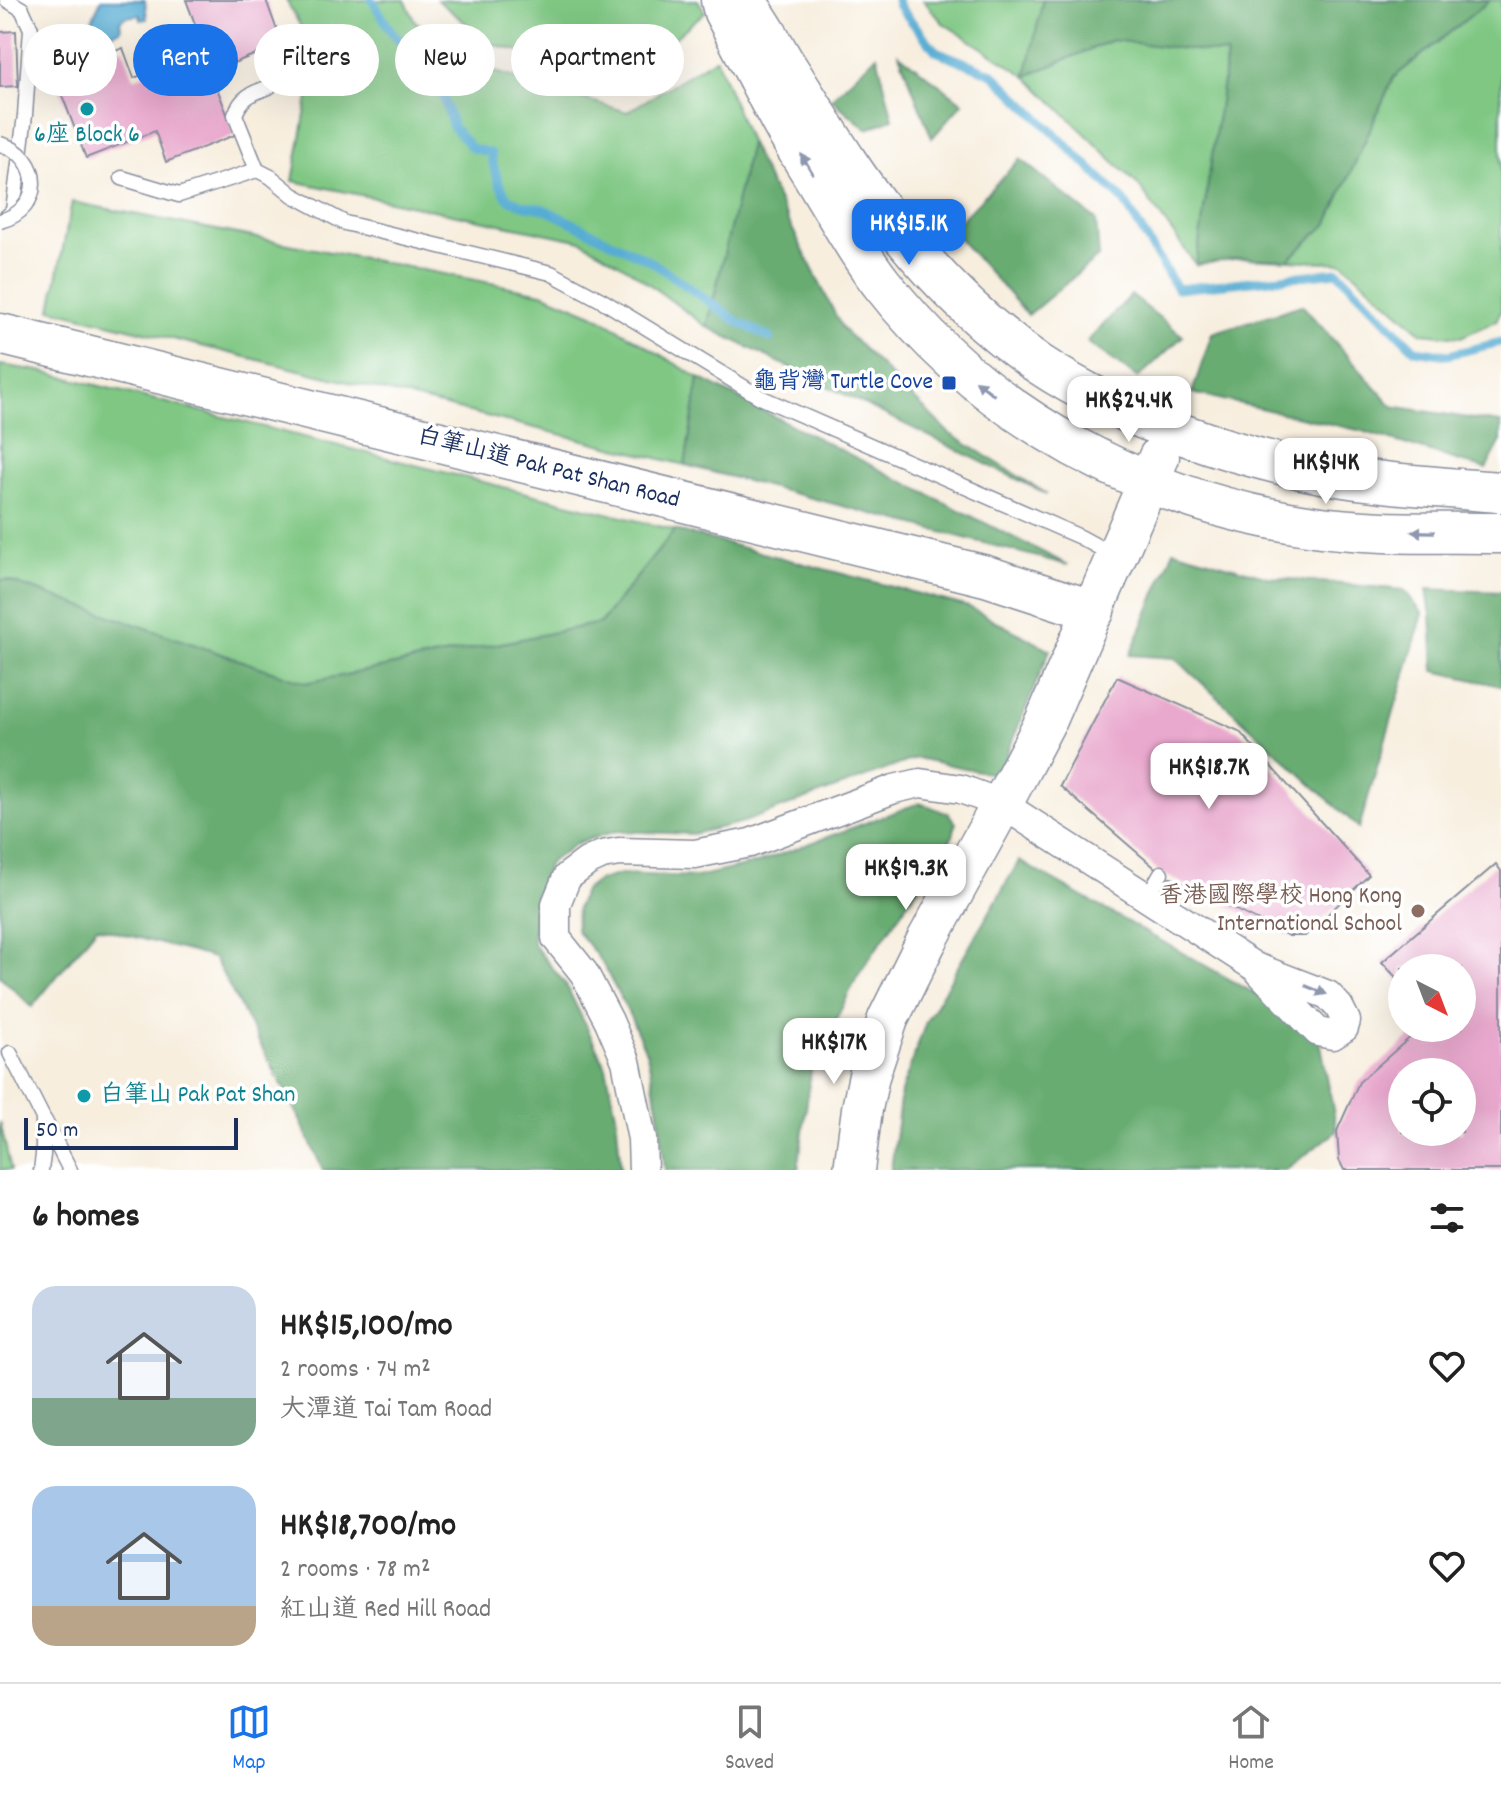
<!DOCTYPE html>
<html lang="en">
<head>
<meta charset="utf-8">
<style>
  body { margin:0; font-family:Dekko,"LXGW WenKai TC",sans-serif; background:#f6f6f6; color:#222; height:100vh; display:flex; flex-direction:column; font-size:30px; white-space:nowrap }
  * { box-sizing:border-box; margin:0 }
  p { font-size:26px; color:#767676 }
  .icon { flex:none; width:44px; height:44px; fill:none; stroke:currentColor; stroke-width:2; stroke-linecap:round; stroke-linejoin:round }
  .map { position:relative; height:1170px; overflow:hidden }
  .details { display:flex; flex-direction:column; background:#fff; flex:1 }
  .details>* { flex:none }
  .banner { position:absolute; left:24px; top:24px; width:800px; height:72px; display:flex; gap:16px }
  .needle { width:52px; rotate:138deg }
  .buttons { position:absolute; left:1388px; top:954px; display:grid; gap:16px }
  .buttons a { display:grid; place-items:center; width:88px; height:88px; border-radius:50%; background:#fff; box-shadow:0 8px 32px #0002; font-size:40px }
  .scale { position:absolute; left:24px; bottom:20px; width:214px; box-sizing:border-box; padding-left:8px; border:4px solid #1b2f5e; border-top:0; font-size:22px; line-height:28px; white-space:nowrap; color:#1b2f5e; -webkit-text-stroke:6px #fff; paint-order:stroke }
  .price { position:absolute; translate:-50% -68px; padding:0 18px; border-radius:16px; background:#fff; color:#222; font-size:26px; line-height:52px; filter:drop-shadow(0 2px 4px #0008) }
  .price::after { content:''; position:absolute; left:50%; top:48px; width:24px; height:18px; margin-left:-12px; background:inherit; clip-path:polygon(0 0,100% 0,50% 100%) }
  .price.selected { background:#1a73e8; color:#fff }
  ul { padding:0; list-style:none }
  li { display:flex; align-items:center; gap:24px; height:200px; padding:0 32px }
  li span { display:grid; place-items:center; flex:none; width:224px; height:160px; border-radius:24px; color:#555 }
  li>.icon { margin-inline-start:auto }
  span .icon { width:96px; height:96px; fill:#fffc; stroke-width:1 }
  li b { font-size:34px }
  h2 { display:flex; justify-content:space-between; align-items:center; height:96px; padding:0 32px; font-size:34px }
  .chip { padding:0 28px; border-radius:36px; background:#fff; box-shadow:0 8px 32px #0002; font-size:28px; line-height:72px }
  .chip.selected { background:#1a73e8; color:#fff }
  .menu { display:flex; justify-content:space-around; align-items:center; height:112px; border-top:2px solid #e0e0e0; background:#fff; font-size:22px; color:#767676 }
  .menu a { display:grid; justify-items:center; gap:4px }
  .menu .selected { color:#1a73e8 }
  .map>svg:first-child { display:block }
  .green { fill:#7fc783; stroke:#4d7b70; stroke-width:2 }
  .forest { fill:#67ac71; stroke:#416e68; stroke-width:2 }
  .water { fill:#56acd3; stroke:#386e98; stroke-width:2 }
  .lines { fill:none; stroke-linecap:round; stroke-linejoin:round }
  .stream { stroke:#56acd3; stroke-width:9 }
  .building { fill:#e9a9ce; fill-rule:evenodd }
  .lane-casing { stroke:#898e9e; stroke-width:17 }
  .street-casing { stroke:#898e9e; stroke-width:31 }
  .secondary-casing { stroke:#898e9e; stroke-width:43 }
  .lane { stroke:#fff; stroke-width:14 }
  .street { stroke:#fff; stroke-width:28 }
  .secondary { stroke:#fff; stroke-width:40 }
  .lane-bridge-casing { stroke:#898e9e; stroke-width:17; stroke-linecap:butt }
  .lane-bridge { stroke:#fff; stroke-width:14 }
  .oneway { fill:#8d97ae }
  .culture-dot { fill:#0f9aa8; stroke:#fff; stroke-width:3 }
  .transit-dot { fill:#1a4fb4; stroke:#fff; stroke-width:3 }
  .education-dot { fill:#8d6e63; stroke:#fff; stroke-width:3 }
  .labels { text-anchor:middle; dominant-baseline:central; stroke-width:7; stroke-linejoin:round; paint-order:stroke }
  .culture-label { font-size:24px; fill:#0d838f; stroke:#fff }
  .transit-label { font-size:24px; fill:#164399; stroke:#fff; text-anchor:end }
  .street-label { font-size:24px; fill:#1b2f5e; stroke:#fff }
  .education-label { font-size:24px; fill:#785e54; stroke:#fff; text-anchor:end }
</style>
</head>
<body>
<div class="map">
<svg width="1501" height="1170" viewBox="0 0 1501 1170">
  <rect width="100%" height="100%" fill="#fff"/>
  <filter id="ink" filterUnits="userSpaceOnUse"><feTurbulence type="fractalNoise" baseFrequency=".0125" numOctaves="2"/><feDisplacementMap in="SourceGraphic" scale="16" xChannelSelector="R" yChannelSelector="G"/><feConvolveMatrix kernelMatrix="1 2 1 2 8 2 1 2 1" color-interpolation-filters="sRGB"/></filter>
  <filter id="wash" filterUnits="userSpaceOnUse"><feTurbulence type="fractalNoise" baseFrequency=".006" numOctaves="4" result="noise"/><feDisplacementMap in="SourceGraphic" scale="32" xChannelSelector="R" yChannelSelector="G"/><feGaussianBlur stdDeviation="1.8" result="paint"/><feColorMatrix in="noise" values="0 0 0 0 0 0 0 0 0 0 0 0 0 0 0 0 0 1.4 0 .05"/><feComposite in="paint" operator="in"/></filter>
  <g filter="url(#wash)">
    <rect width="100%" height="100%" fill="#f7eede"/>
    <g class="green">
      <polygon points="286,0 405,0 415,21 479,67 627,112 716,58 750,144 707,327 630,270 582,241 293,181 316,54"/>
      <polygon points="437,0 698,0 705,12 627,79 492,44"/>
      <polygon points="923,0 1043,0 1027,76 1112,40 1227,54 1196,265 1138,185 1026,76 943,23"/>
      <polygon points="1490,0 1501,0 1501,310 1496,321 1461,337 1422,333 1343,263 1288,260 1328,223 1393,78"/>
      <polygon points="72,202 542,293 593,314 699,378 685,465 51,309"/>
      <polygon points="0,365 40,371 675,530 600,623 306,683 6,580 0,580"/>
      <polygon points="0,1122 11,1170 0,1170"/>
    </g>
    <g class="forest">
      <polygon points="1043,0 1490,0 1393,78 1328,223 1288,260 1240,258 1196,265 1227,54 1112,40 1026,76"/>
      <polygon points="899,54 963,103 932,138"/>
      <polygon points="877,55 893,119 867,129 831,99"/>
      <polygon points="750,144 842,328 949,433 1047,494 707,327"/>
      <polygon points="1020,159 1096,220 1099,256 1028,315 951,230"/>
      <polygon points="1131,295 1183,336 1138,378 1087,342"/>
      <polygon points="1302,305 1392,406 1501,423 1501,441 1486,469 1362,431 1192,393 1212,333"/>
      <polygon points="699,378 1068,565 685,465"/>
      <polygon points="675,530 969,607 1050,650 998,775 917,758 744,822 693,834 616,831 577,843 549,863 535,900 533,944 566,985 606,1067 616,1114 621,1170 323,1170 296,1111 214,958 97,927 32,1007 0,976 0,580 6,580 306,683 600,623"/>
      <polygon points="1174,550 1268,577 1404,590 1423,614 1359,828 1175,658 1130,655"/>
      <polygon points="1427,589 1501,592 1501,686 1434,671 1431,615"/>
      <polygon points="919,803 948,813 956,823 953,836 857,977 811,1070 798,1170 665,1170 658,1107 647,1054 628,1012 601,961 576,930 577,908 584,891 597,881 621,874 697,877 757,863"/>
      <polygon points="1019,861 1318,1029 1337,1131 1285,1170 891,1170 901,1092 926,1022"/>
    </g>
    <polygon class="water" points="101,0 145,0 147,19 141,20 140,15 125,17 120,21 121,30 103,37 92,20"/>
    <g class="lines">
      <g class="stream">
        <polyline points="372,0 391,31 418,60 431,82 443,96 453,127 472,148 491,153 492,161 499,183 508,199 523,205 544,209 652,262 737,321 770,338"/>
        <polyline points="897,0 898,5 936,51 993,74 1124,201 1177,289 1338,272 1415,350 1448,355 1501,342"/>
      </g>
    </g>
    <g id="blocks">
      <g class="building">
        <polygon points="186,0 266,0 282,44 213,71"/>
        <polygon points="16,31 18,86 0,87 0,32"/>
        <polygon points="123,48 134,78 203,52 235,135 166,162 155,131 86,158 54,74"/>
        <polygon points="1117,677 1239,731 1369,875 1305,936 1289,936 1161,873 1060,786"/>
        <path d="M1496,864l5,7v299h-157l-5,-10 -2,-29 22,-49 62,-54h41v-60h-60v16l-20,-22zM1402,1072h60v60h-60z"/>
      </g>
    </g>
  </g>
  <g filter="url(#ink)">
    <use href="#blocks" fill-opacity="0" stroke="#898e9e" stroke-width="2"/>
    <g class="lines">
      <g class="lane-casing">
        <g id="lane">
          <path d="M269,87c-17,6 -28,10 -34,28l22,55 14,7 22,18 52,28 206,50 52,28 157,96 320,140 33,18"/>
          <polyline points="122,178 179,195 257,170"/>
          <polyline points="4,219 13,211 25,115 31,29 22,9 7,0"/>
          <polyline points="1147,897 1161,873"/>
          <polyline points="10,1053 43,1118 43,1155 41,1170"/>
          <polyline points="45,1121 70,1170"/>
        </g>
      </g>
      <g class="street-casing">
        <polyline id="street" points="643,1170 642,1139 626,1061 609,1021 584,973 556,938 556,904 567,877 587,862 602,855 619,852 695,854 750,843 894,789 920,783 961,789 1002,804 1255,967 1328,995 1339,1007 1346,1021 1344,1028 1333,1035 1318,1032 1255,967"/>
      </g>
      <g class="secondary-casing">
        <g id="secondary">
          <path d="M721,0l3,12c18,34 35,69 53,102 14,27 31,52 46,78 19,31 36,63 59,92 105,135 263,218 432,242 61,9 125,6 187,7"/>
          <path d="M744,0c15,18 27,41 39,61 34,53 65,108 104,156 43,55 94,108 152,147 86,57 204,96 305,113 52,8 105,11 157,15"/>
          <polyline points="0,334 986,576 1094,611"/>
          <polyline points="854,1170 862,1109 869,1076 888,1019 926,942 1002,804 1045,722 1159,457"/>
        </g>
      </g>
      <use href="#lane" class="lane"/>
      <use href="#street" class="street"/>
      <use href="#secondary" class="secondary"/>
      <g class="lane-bridge-casing">
        <path id="lane-bridge" d="M0,144c44,12 44,66 0,77"/>
      </g>
      <use href="#lane-bridge" class="lane-bridge"/>
    </g>
    <defs><path id="oneway-solid" d="M-6-.8H1V-3.2L6.5 0L1 3.2V.8H-6Z" transform="scale(2)"/></defs>
    <g class="oneway">
      <use href="#oneway-solid" transform="translate(807 164) rotate(-121)"/>
      <use href="#oneway-solid" transform="translate(985 388) rotate(-142)"/>
      <use href="#oneway-solid" transform="translate(1423 532) rotate(-179)"/>
      <use href="#oneway-solid" transform="translate(1316 990) rotate(22)"/>
    </g>
  </g>
  <g class="culture-dot">
    <circle cx="87" cy="109" r="8"/>
    <circle cx="84" cy="1096" r="8"/>
  </g>
  <rect class="transit-dot" x="941" y="375" width="16" height="16" rx="4"/>
  <circle class="education-dot" cx="1418" cy="911" r="8"/>
  <g class="labels">
    <g class="culture-label">
      <text x="87" y="136">6座 Block 6</text>
      <text x="100" y="1096" text-anchor="start">白筆山 Pak Pat Shan</text>
    </g>
    <g class="transit-label">
      <text x="933" y="383">龜背灣 Turtle Cove</text>
    </g>
    <g class="street-label">
      <text transform="translate(548 469) rotate(14)">白筆山道 Pak Pat Shan Road</text>
    </g>
    <g class="education-label">
      <text x="1402" y="897">香港國際學校 Hong Kong<tspan x="1402" dy="28">International School</tspan></text>
    </g>
  </g>
</svg>
<div class="buttons">
<a><svg class="needle" viewBox="-14 -14 28 28"><path d="M0-13l5 13h-10z" fill="#e53935"/><path d="M0 13l5-13h-10z" fill="#767676"/></svg></a>
<a><svg class="icon" aria-label="locate" viewBox="0 0 24 24"><circle cx="12" cy="12" r="6"/><path d="M12 2v4M12 18v4M2 12h4M18 12h4"/></svg></a>
</div>
<div class="scale">50 m</div>
<b class="price selected" style="left:909px;top:267px">HK$15.1K</b>
<b class="price" style="left:1129px;top:444px">HK$24.4K</b>
<b class="price" style="left:1326px;top:506px">HK$14K</b>
<b class="price" style="left:1209px;top:811px">HK$18.7K</b>
<b class="price" style="left:906px;top:912px">HK$19.3K</b>
<b class="price" style="left:834px;top:1086px">HK$17K</b>
<div class="banner">
<a class="chip">Buy</a>
<a class="chip selected">Rent</a>
<a class="chip">Filters</a>
<a class="chip">New</a>
<a class="chip">Apartment</a>
</div>
</div>
<section class="details">
<h2>6 homes<svg class="icon" aria-label="filters" viewBox="0 0 24 24"><path d="M4 7h16M4 17h16"/><circle cx="9" cy="7" r="2"/><circle cx="15" cy="17" r="2"/></svg></h2>
<ul>
<li><span style="background:linear-gradient(#c9d6e8 70%,#7fa58c 0)"><svg class="icon" aria-label="home" viewBox="0 0 24 24"><path d="M3 11l9-7 9 7M6 9v11h12V9"/></svg></span><div><b>HK$15,100/mo</b><p>2 rooms · 74 m²</p><p>大潭道 Tai Tam Road</p></div><svg class="icon" aria-label="heart" viewBox="0 0 24 24"><path d="M12 20l-8-8c-3-5 5-10 8-4 3-6 11-1 8 4z"/></svg></li>
<li><span style="background:linear-gradient(#a9c7e8 75%,#b9a48a 0)"><svg class="icon" aria-label="home" viewBox="0 0 24 24"><path d="M3 11l9-7 9 7M6 9v11h12V9"/></svg></span><div><b>HK$18,700/mo</b><p>2 rooms · 78 m²</p><p>紅山道 Red Hill Road</p></div><svg class="icon" aria-label="heart" viewBox="0 0 24 24"><path d="M12 20l-8-8c-3-5 5-10 8-4 3-6 11-1 8 4z"/></svg></li>
</ul>
</section>
<nav class="menu">
<a class="selected"><svg class="icon" aria-label="map" viewBox="0 0 24 24"><path d="M3 6l6-2 6 2 6-2v14l-6 2-6-2-6 2zM9 4v14M15 6v14"/></svg>Map</a>
<a><svg class="icon" aria-label="saved" viewBox="0 0 24 24"><path d="M7 4h10v16l-5-4-5 4z"/></svg>Saved</a>
<a><svg class="icon" aria-label="home" viewBox="0 0 24 24"><path d="M3 11l9-7 9 7M6 9v11h12V9"/></svg>Home</a>
</nav>
</body>
</html>
